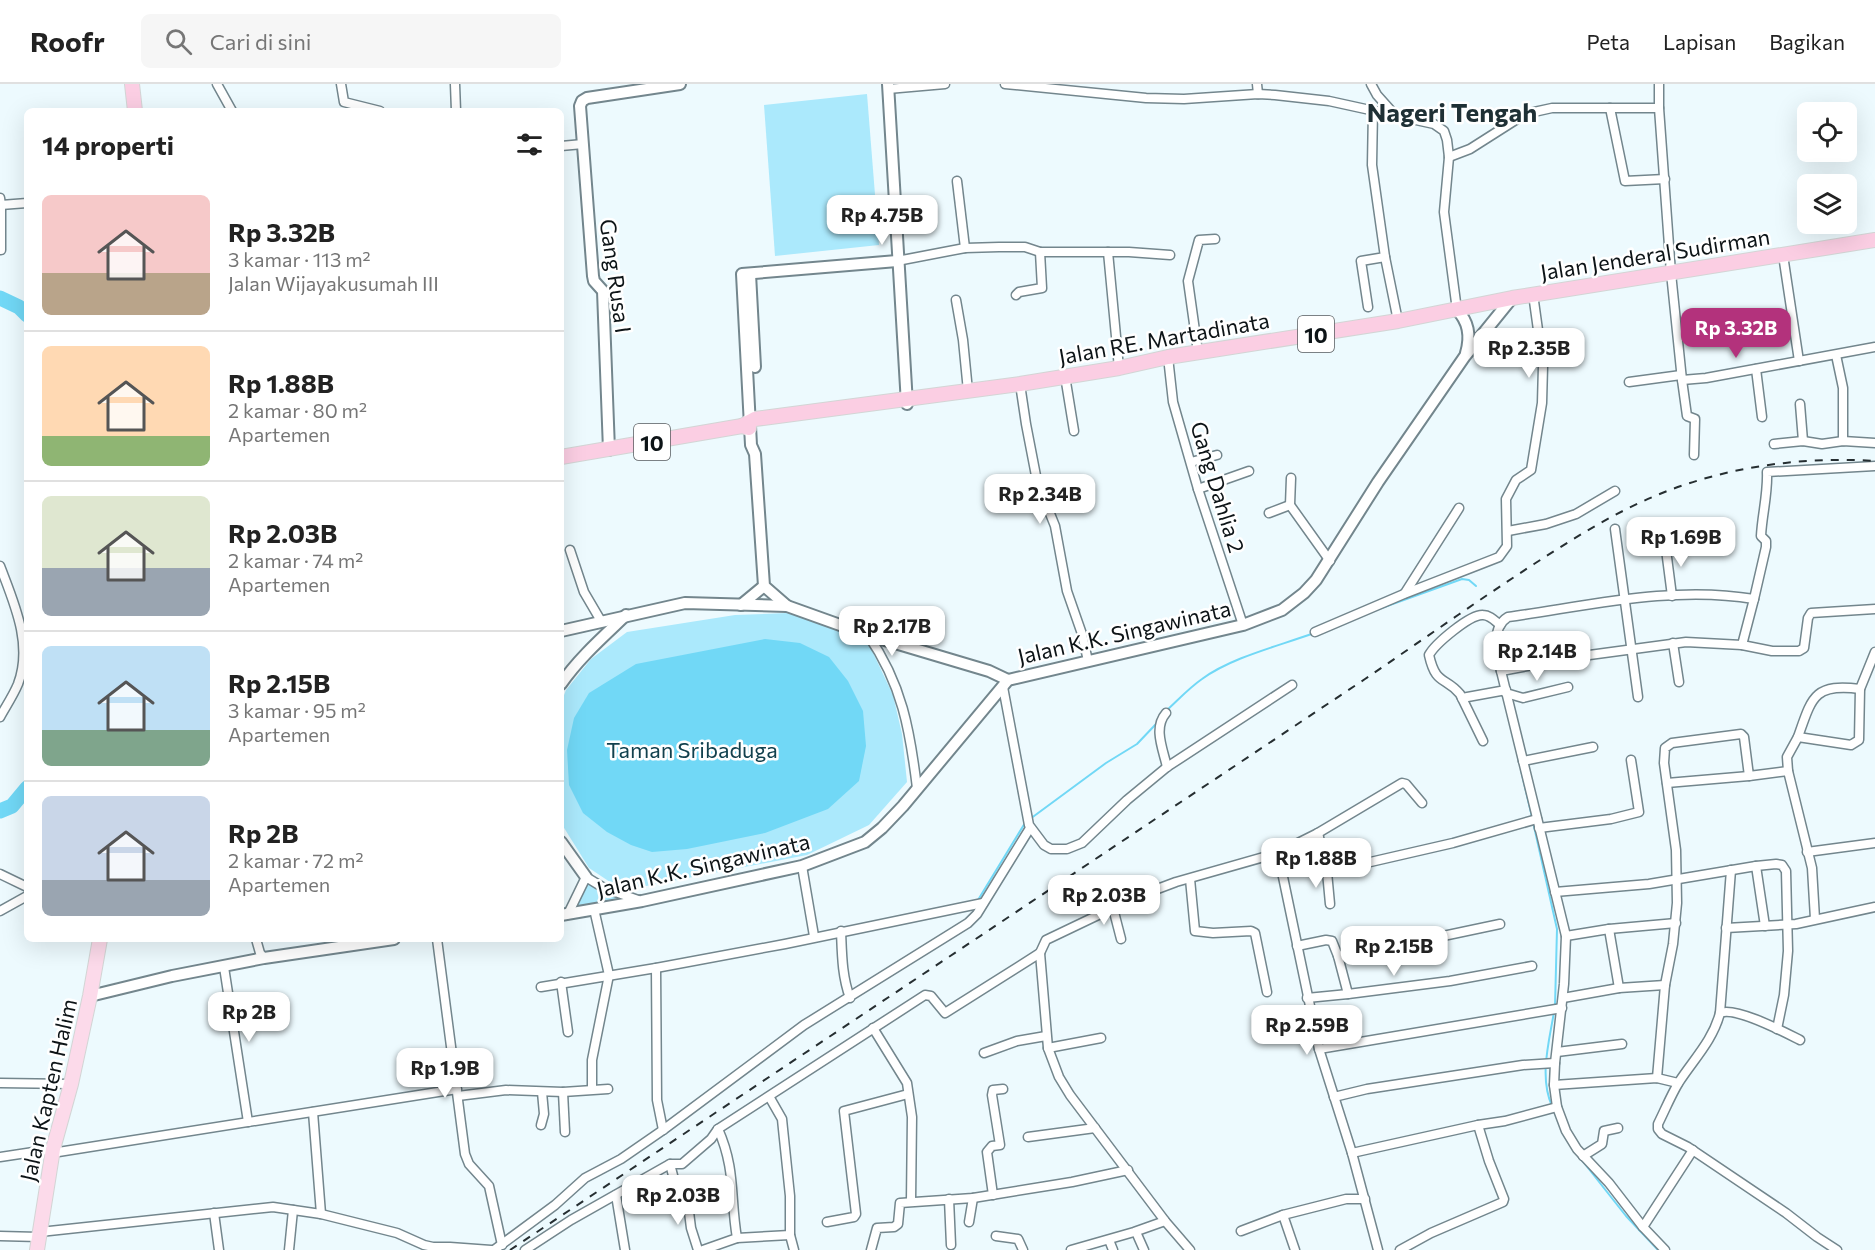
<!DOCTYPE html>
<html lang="id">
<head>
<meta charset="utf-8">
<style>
  body { margin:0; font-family:Commissioner,sans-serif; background:#f6f6f6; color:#222; height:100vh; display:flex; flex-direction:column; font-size:22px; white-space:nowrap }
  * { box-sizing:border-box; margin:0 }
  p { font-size:20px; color:#767676 }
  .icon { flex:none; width:33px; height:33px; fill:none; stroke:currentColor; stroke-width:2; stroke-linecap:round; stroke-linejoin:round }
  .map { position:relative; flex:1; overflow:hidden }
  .drawer { position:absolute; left:24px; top:24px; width:540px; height:834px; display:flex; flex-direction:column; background:#fff; border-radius:9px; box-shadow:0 6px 24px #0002 }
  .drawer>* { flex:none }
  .fabs { position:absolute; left:1797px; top:18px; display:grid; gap:12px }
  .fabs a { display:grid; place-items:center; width:60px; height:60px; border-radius:9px; background:#fff; box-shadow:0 6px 24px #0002; font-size:30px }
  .price { position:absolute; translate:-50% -51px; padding:0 14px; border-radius:12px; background:#fff; color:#222; font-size:20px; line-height:39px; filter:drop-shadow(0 2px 3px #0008) }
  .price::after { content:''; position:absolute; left:50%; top:36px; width:18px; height:14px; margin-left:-9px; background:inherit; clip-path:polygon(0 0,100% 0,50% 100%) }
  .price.current { background:#b3327c; color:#fff }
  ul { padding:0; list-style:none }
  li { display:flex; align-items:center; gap:18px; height:150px; padding:0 18px }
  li+li { border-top:2px solid #e0e0e0 }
  li span { display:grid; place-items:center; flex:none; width:168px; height:120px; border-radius:9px; color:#555 }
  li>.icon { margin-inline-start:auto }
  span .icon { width:72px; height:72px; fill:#fffc; stroke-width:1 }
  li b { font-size:26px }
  h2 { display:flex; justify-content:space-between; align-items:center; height:72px; padding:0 18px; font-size:26px }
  header { display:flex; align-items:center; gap:36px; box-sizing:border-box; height:84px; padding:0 30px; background:#fff; border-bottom:2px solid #e0e0e0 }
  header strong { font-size:28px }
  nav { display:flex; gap:33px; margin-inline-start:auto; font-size:21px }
  .search { width:420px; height:54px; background:#f6f6f6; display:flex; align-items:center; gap:15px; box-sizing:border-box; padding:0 21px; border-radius:9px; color:#767676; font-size:22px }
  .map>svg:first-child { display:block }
  .green { fill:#abe9fc }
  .water { fill:#71d8f6 }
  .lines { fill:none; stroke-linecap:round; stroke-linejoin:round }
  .stream { stroke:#71d8f6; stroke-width:2 }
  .river { stroke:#71d8f6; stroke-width:15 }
  .minor-casing { stroke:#73868d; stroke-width:11 }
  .tertiary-casing { stroke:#73868d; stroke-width:14 }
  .primary-casing { stroke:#d3d5d5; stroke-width:16 }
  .trunk-casing { stroke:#d3d5d5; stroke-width:16 }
  .minor { stroke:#fff; stroke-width:8 }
  .tertiary { stroke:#fff; stroke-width:10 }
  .primary { stroke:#fcdaea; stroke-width:14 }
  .trunk { stroke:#fbcee3; stroke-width:14 }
  .rail { stroke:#262e31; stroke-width:2; stroke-dasharray:8 8; stroke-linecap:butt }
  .labels { text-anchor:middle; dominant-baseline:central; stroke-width:5; stroke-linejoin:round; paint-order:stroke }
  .shield { fill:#fff; stroke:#565a5d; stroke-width:1.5 }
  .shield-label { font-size:21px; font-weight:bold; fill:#0d1417 }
  .street-label { font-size:22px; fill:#0d1417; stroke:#fff }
  .park-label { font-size:22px; fill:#12414e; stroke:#fff }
  .quarter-label { font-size:26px; font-weight:bold; fill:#1f3035; stroke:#fff }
</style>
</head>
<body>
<header>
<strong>Roofr</strong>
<div class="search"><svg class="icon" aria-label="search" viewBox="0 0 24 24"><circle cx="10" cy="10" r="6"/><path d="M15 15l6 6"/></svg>Cari di sini</div>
<nav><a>Peta</a><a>Lapisan</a><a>Bagikan</a></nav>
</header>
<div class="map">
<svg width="1875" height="1166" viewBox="0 0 1875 1166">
  <rect width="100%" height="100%" fill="#edfafe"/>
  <g class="green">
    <polygon points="867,10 879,161 775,172 764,21"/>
    <polygon points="787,529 839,545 868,558 893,611 902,650 907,698 869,741 807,771 641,803 610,798 589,784 561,739 561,619 566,606 591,575 627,548 735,531"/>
    <polygon points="587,797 611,811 636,817 574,828"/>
  </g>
  <polygon class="water" points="765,555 800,559 829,573 848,597 863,627 866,662 859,697 828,725 765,749 687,765 652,768 631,761 607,748 583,729 569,701 567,666 574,634 589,609 636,580"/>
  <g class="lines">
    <g class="stream">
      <polyline points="1376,526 1462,495 1469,496 1476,502"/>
      <path d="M1167,626c11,-10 22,-22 35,-31 30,-22 77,-33 112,-46"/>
      <polyline points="1521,686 1532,733"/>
      <polyline points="1030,735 1106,679 1137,660 1156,640"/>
      <polyline points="1533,738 1557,845 1555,922"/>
      <polyline points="978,816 1025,739"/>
      <path d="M1552,1022c-13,-29 -3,-64 2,-94"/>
      <polyline points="1581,1075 1626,1132 1658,1166"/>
    </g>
    <g class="river">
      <polyline points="0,214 19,223 27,231"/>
      <polyline points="0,727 12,722 27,704"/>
    </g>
    <g class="minor-casing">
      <g id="minor">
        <polyline points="217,0 232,27"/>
        <polyline points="341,0 344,18 380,27"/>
        <polyline points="455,0 456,27"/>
        <polyline points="1005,0 1146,14 1184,15 1258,10 1275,11 1329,17 1434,40 1444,47 1447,56 1449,73 1444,128 1457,226"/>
        <polyline points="1257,0 1258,10"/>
        <polyline points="1371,0 1377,11 1394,30"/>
        <polyline points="1659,0 1659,24 1671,189 1682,296 1706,294 1875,263"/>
        <polyline points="888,5 945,0"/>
        <polyline points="1610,24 1625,97 1665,95"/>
        <polyline points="561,62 583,60"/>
        <polyline points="1449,73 1470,65 1525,30 1552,24 1659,24"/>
        <polyline points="957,97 965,164"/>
        <polyline points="0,114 1,121 27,119"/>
        <polyline points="1,121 1,166"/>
        <polyline points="1108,168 1119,284"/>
        <polyline points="1783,171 1799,277"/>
        <polyline points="1385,173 1398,237"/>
        <polyline points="897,177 965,164 999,163 1025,163 1040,168 1129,168 1170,171"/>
        <polyline points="1016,211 1019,208 1042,204 1040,168"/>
        <polyline points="956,216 963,256 968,307"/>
        <polyline points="1368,223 1361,177 1385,173 1372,81 1373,26"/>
        <polyline points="1198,268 1188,197 1199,156 1215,155"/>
        <polyline points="1836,271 1843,304 1843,357"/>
        <polyline points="1168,273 1173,318 1198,405 1243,541"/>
        <polyline points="1756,285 1762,333"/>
        <polyline points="1065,292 1074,347"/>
        <polyline points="1682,296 1687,332 1695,335 1694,371"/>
        <polyline points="1629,298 1681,291"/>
        <polyline points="1020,300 1026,340 1037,397 1055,442 1067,507 1082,550 1088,577"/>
        <polyline points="1800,320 1803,357"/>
        <polyline points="1774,360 1803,357 1822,360 1843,357 1875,359"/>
        <polyline points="1191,378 1217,371"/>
        <polyline points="1291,394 1290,421 1330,477"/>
        <polyline points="1198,405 1249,387"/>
        <polyline points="1269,429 1290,421"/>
        <polyline points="1615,445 1638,613"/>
        <polyline points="1508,447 1546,440 1576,430 1615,407"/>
        <polyline points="1665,458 1672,512"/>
        <polyline points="570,466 584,508 601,537"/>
        <path d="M0,482c14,37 33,78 18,118 -5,12 -12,22 -18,33"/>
        <polyline points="1405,509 1459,424"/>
        <path d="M1754,515l12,-52v-6l-5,-5c1,-21 7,-42 6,-64l108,-6"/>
        <polyline points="1315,548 1404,510 1499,473 1507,462 1506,415 1516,396 1531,386 1542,319 1543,282 1533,210"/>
        <path d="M868,551c34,49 42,95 49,153"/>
        <polyline points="1673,559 1679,598"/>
        <polyline points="1501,587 1582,572 1686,558 1742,561 1772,567 1799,567 1804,564 1808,534 1811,529 1875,525"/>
        <polyline points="1003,603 1029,741 1044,761 1051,765 1067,765 1082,759 1127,716 1167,683 1292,601"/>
        <polyline points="1506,609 1523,614 1568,603"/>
        <polyline points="1462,614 1506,606"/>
        <path d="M1166,629c-13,15 -3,36 1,54"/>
        <path d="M1798,653c14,-40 16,-54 62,-48"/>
        <path d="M1483,657l-23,-47c-15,-18 -24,-8 -31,-39 6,-11 41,-41 54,-40 7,0 12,6 17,10"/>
        <polyline points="1523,677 1593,663"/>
        <polyline points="1667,699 1749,692"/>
        <polyline points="1539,744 1611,735 1639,728 1631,676"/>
        <polyline points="1318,749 1327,788 1453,759 1537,735"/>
        <polyline points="1807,768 1875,759"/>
        <polyline points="1278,769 1319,965 1352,1069 1378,1166"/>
        <polyline points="802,782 814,852"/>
        <polyline points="1756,782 1765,842"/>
        <path d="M1731,786l-11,143c-7,27 -26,46 -41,69 -8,13 -14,28 -21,42v5l4,5 26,13 98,66 31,24 20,13"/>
        <polyline points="1327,788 1330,820"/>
        <polyline points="0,790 27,803"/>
        <polyline points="1190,795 1195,847 1213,849 1251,847 1255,849 1267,908"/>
        <polyline points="1555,808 1649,800 1756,782 1776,780 1782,781 1786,787 1788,867 1784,911 1777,945"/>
        <polyline points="1113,824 1121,855"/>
        <polyline points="0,827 27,812"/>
        <polyline points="568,830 586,793 604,804 641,817"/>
        <polyline points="1815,835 1812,784 1788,687 1787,673 1798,653 1851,661 1859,656 1860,605 1875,568"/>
        <polyline points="1726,844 1796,840 1875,823"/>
        <polyline points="1609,845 1619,904"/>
        <path d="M841,847c1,24 1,45 9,67"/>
        <polyline points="1566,852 1609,845 1676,839"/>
        <polyline points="256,855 260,869 264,874"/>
        <polyline points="437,855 465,1070 469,1080 489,1102 502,1161"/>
        <polyline points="1297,862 1326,856 1332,857 1338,872 1348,910 1450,897 1532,882"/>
        <polyline points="1040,869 1048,964 1059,993 1070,1011 1165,1137 1190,1166"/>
        <polyline points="1338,872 1429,855 1500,840"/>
        <polyline points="224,883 248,1038"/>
        <polyline points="656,884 657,1016 663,1046"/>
        <polyline points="561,898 568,948"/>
        <polyline points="541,903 656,884 785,860 983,819"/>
        <polyline points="1307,914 1348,910"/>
        <polyline points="1563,914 1619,904 1665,901"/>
        <path d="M1720,929c15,-7 64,19 80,27"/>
        <polyline points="873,944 907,999 912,1033 911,1117"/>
        <polyline points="1048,964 1101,954"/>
        <polyline points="1319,965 1562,924"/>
        <polyline points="1557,968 1622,960"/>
        <polyline points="984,969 1017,957 1046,952"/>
        <polyline points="1657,994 1665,901 1673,860 1677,819 1676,766 1664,679 1665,664 1672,659 1741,650 1744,653 1749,692 1788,687"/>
        <polyline points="0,999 71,1000"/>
        <polyline points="1554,1001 1657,994 1678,999"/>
        <polyline points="592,1005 592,976 609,891 594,825"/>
        <polyline points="563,1008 565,1048"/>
        <polyline points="458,1012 506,1006 563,1008 608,1005"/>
        <polyline points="1334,1013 1367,1005 1523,981 1555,979"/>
        <polyline points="770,1014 782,1035 783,1045 790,1112 790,1151 794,1166"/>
        <polyline points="313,1028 321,1130"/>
        <polyline points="541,1041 544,1030 542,1008"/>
        <polyline points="1028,1053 1095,1044"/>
        <polyline points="52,1069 457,1005"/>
        <polyline points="1352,1069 1478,1041 1505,1037 1557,1023"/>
        <polyline points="1583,1072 1602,1060 1604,1047 1618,1044"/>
        <polyline points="0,1073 53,1065"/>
        <polyline points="670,1080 676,1103"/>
        <polyline points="616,1111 625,1166"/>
        <polyline points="993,1111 987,1068 992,1062 1000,1061 992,1011 993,1006 1003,1005"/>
        <polyline points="687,1112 691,1144 698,1166"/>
        <polyline points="949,1115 951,1161"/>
        <polyline points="214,1129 219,1166"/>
        <polyline points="827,1138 854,1133 856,1130 844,1027 908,1010"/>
        <polyline points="969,1138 973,1114"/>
        <polyline points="1643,1143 1693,1066"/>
        <polyline points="1241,1147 1283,1131"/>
        <polyline points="40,1148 273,1123 321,1130 397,1149 424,1161 433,1163 450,1163 491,1166"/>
        <polyline points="1136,1148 1144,1166"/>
        <polyline points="0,1152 39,1153"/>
        <polyline points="996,1152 1018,1155 1023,1166"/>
        <polyline points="737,1154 790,1151"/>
        <polyline points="1109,1156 1113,1166"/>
        <polyline points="289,1166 293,1126"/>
        <polyline points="494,1166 555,1121 585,1094 621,1075 663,1046 804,941 968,839 977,830 1030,744"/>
        <polyline points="525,1166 571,1136 670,1080 682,1080 711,1055 718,1045 925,911 931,912 945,929 1040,869 1046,856 1136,813 1176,798 1278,769 1318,749 1402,699 1406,700 1422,719"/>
        <path d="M703,1166l34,-12c-7,-40 -1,-69 -19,-109"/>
        <polyline points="871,1166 877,1144 894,1143 898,1140 900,1119 973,1114 1072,1098 1128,1086"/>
        <polyline points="1071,1166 1134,1148 1165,1137"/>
        <polyline points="1295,1166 1283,1131 1346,1115 1365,1115"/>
        <polyline points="1400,1166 1431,1149 1503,1118 1504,1115 1489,1077 1478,1041"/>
        <path d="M1665,1166l-22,-23 -34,-44 -32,-34 -11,-18 -9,-24 -3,-22 1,-22 9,-79 2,-48 -65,-265c-4,-16 -11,-43 7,-54 80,-11 165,-32 246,-18l-12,46"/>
      </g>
    </g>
    <g class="tertiary-casing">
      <g id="tertiary">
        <polyline points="888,0 907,320"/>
        <polyline points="750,190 755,283"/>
        <path d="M1457,226c12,12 14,26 9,43"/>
        <polyline points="609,366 603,207 594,197 593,192 580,22 582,17 587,14 680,0"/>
        <polyline points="741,521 764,502"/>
        <polyline points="787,522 764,502 755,370 751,361 742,190 897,177"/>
        <polyline points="561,547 685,519 787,522 868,551 989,587 1008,596"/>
        <path d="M561,600c18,-26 42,-47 65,-69"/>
        <polyline points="561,758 586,793"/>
        <polyline points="561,831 642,817 802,782 865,758 882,744 903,722 1008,596 1243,541 1282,526 1304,509 1316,496 1378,398 1465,272 1512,214"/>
        <polyline points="90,912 172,892 264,874 394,855"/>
      </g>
    </g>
    <g class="primary-casing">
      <polyline id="primary" points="37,1166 53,1065 71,1000 90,912 100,855"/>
    </g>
    <g class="trunk-casing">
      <g id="trunk">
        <polyline points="132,0 135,27"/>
        <polyline points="742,342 755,335 1020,300 1119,284 1168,273 1398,237 1512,214 1875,156"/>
        <polyline points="561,373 742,342 749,344"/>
      </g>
    </g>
    <use href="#minor" class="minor"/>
    <use href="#tertiary" class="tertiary"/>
    <use href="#primary" class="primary"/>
    <use href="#trunk" class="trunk"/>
    <path class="rail" d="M510,1166l855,-571c56,-38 112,-78 169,-115 48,-31 97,-62 153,-80 60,-20 125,-27 188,-23"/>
  </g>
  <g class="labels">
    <g class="shield">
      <rect x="1298" y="232" width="36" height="36" rx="4.5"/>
      <rect x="634" y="340" width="36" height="36" rx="4.5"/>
    </g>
    <g class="shield-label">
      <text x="1316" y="250">10</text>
      <text x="652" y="358">10</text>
    </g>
    <g class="street-label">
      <text transform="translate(1655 170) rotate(-9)">Jalan Jenderal Sudirman</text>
      <text transform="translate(616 192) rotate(82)">Gang Rusa I</text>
      <text transform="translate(1164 254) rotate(-10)">Jalan RE. Martadinata</text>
      <text transform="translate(1218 403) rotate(73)">Gang Dahlia 2</text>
      <text transform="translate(1124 548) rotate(-13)">Jalan K.K. Singawinata</text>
      <text transform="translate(703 781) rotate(-13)">Jalan K.K. Singawinata</text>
      <text transform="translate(48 1006) rotate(-77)">Jalan Kapten Halim</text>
    </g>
    <g class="park-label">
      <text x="692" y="665">Taman Sribaduga</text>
    </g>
    <g class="quarter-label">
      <text x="1452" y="27">Nageri Tengah</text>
    </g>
  </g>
</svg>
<div class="fabs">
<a><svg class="icon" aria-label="locate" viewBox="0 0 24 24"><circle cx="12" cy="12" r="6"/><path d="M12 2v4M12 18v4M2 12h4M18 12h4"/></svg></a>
<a><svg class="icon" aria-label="layers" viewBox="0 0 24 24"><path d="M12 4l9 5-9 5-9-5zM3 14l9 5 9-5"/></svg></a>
</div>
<b class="price" style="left:882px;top:162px">Rp 4.75B</b>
<b class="price current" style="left:1736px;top:275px">Rp 3.32B</b>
<b class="price" style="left:1529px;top:295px">Rp 2.35B</b>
<b class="price" style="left:1040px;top:441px">Rp 2.34B</b>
<b class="price" style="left:1681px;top:484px">Rp 1.69B</b>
<b class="price" style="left:892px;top:573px">Rp 2.17B</b>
<b class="price" style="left:1537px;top:598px">Rp 2.14B</b>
<b class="price" style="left:1316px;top:805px">Rp 1.88B</b>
<b class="price" style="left:1104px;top:842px">Rp 2.03B</b>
<b class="price" style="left:1394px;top:893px">Rp 2.15B</b>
<b class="price" style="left:249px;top:959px">Rp 2B</b>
<b class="price" style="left:1307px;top:972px">Rp 2.59B</b>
<b class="price" style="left:445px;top:1015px">Rp 1.9B</b>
<b class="price" style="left:678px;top:1142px">Rp 2.03B</b>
<section class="drawer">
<h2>14 properti<svg class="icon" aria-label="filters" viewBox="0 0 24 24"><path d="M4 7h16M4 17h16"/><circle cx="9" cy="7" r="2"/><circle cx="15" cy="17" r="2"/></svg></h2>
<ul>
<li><span style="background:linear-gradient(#f6c9c9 65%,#b9a48a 0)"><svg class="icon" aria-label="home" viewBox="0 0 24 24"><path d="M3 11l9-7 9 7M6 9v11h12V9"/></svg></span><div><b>Rp 3.32B</b><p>3 kamar · 113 m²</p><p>Jalan Wijayakusumah III</p></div></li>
<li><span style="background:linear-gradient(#ffd9b3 75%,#8fb573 0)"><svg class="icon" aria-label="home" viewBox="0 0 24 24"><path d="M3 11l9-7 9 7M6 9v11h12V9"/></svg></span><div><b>Rp 1.88B</b><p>2 kamar · 80 m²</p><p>Apartemen</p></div></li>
<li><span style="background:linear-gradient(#dfe7d0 60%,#9aa5b1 0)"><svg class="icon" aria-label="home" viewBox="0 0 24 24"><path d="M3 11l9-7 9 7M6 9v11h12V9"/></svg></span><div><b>Rp 2.03B</b><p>2 kamar · 74 m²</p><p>Apartemen</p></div></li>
<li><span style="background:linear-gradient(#bfe0f5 70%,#7fa58c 0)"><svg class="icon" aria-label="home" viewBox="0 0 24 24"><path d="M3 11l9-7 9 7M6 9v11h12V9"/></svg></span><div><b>Rp 2.15B</b><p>3 kamar · 95 m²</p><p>Apartemen</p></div></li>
<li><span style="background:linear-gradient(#c9d6e8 70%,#9aa5b1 0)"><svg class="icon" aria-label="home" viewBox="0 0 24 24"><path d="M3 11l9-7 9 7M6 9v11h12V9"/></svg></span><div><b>Rp 2B</b><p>2 kamar · 72 m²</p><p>Apartemen</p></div></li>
</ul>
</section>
</div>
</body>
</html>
